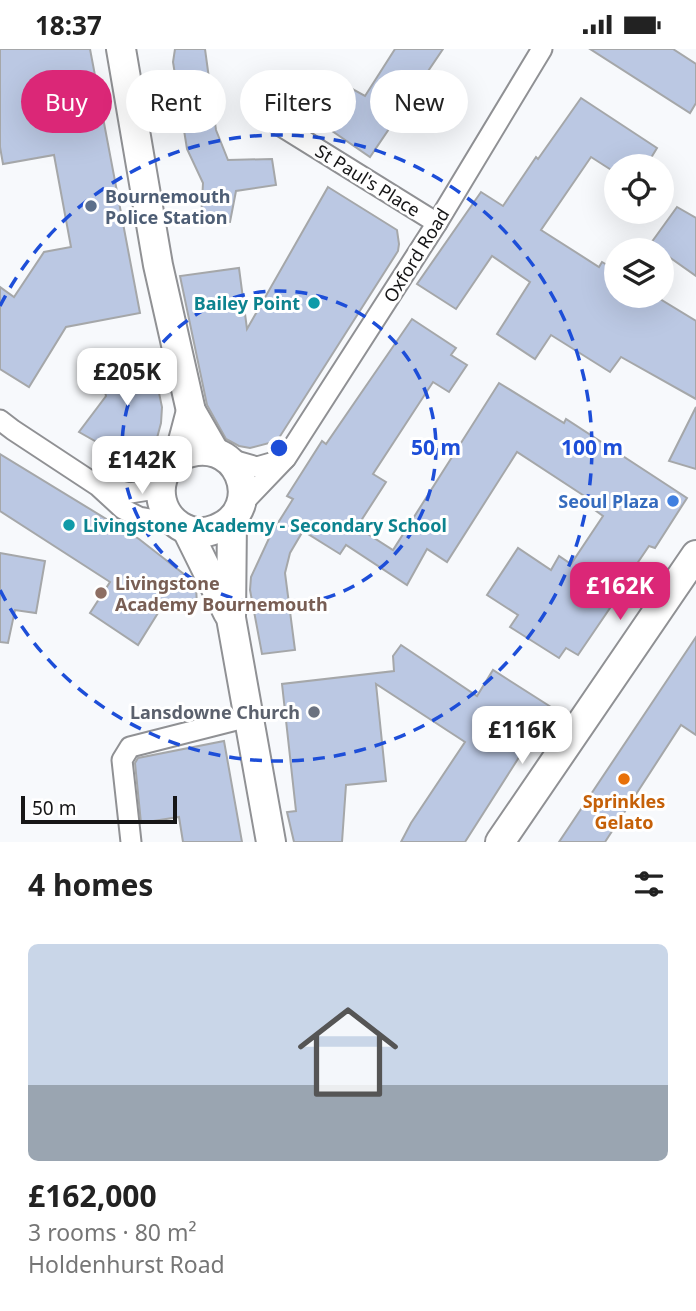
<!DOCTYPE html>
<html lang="en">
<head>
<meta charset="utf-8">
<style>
  body { margin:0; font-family:"Noto Sans",sans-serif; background:#f2f2f2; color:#222; height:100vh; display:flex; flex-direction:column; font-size:26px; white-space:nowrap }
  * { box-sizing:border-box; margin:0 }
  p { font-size:23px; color:#767676 }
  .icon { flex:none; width:38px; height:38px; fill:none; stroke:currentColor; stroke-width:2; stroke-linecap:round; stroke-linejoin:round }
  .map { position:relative; height:793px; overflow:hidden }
  .side { display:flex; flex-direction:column; background:#fff; flex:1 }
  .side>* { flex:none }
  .top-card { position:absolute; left:21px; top:21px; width:654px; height:63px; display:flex; gap:14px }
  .tools { position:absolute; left:604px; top:105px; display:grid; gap:14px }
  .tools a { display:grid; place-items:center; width:70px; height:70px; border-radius:50%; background:#fff; box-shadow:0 7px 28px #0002; font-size:35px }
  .scale { position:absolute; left:21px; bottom:18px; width:156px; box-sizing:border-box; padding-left:7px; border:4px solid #161617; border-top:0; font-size:19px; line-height:24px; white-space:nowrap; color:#161617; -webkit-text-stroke:5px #fff; paint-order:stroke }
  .price { position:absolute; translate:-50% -60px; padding:0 16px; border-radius:14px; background:#fff; color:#222; font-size:23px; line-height:46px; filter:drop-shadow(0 2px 4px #0008) }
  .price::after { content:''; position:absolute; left:50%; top:42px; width:21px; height:16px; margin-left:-10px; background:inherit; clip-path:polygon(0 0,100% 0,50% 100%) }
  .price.on { background:#db2777; color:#fff }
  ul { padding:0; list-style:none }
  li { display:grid; align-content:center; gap:14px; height:371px; padding:0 28px }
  li span { display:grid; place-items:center; height:217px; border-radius:10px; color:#555 }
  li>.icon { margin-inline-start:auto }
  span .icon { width:126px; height:126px; fill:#fffc; stroke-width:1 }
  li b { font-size:30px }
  h2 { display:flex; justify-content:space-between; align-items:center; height:84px; padding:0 28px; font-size:30px }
  .pill { padding:0 24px; border-radius:32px; background:#fff; box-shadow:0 7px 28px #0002; font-size:24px; line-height:63px }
  .pill.on { background:#db2777; color:#fff }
  .status { display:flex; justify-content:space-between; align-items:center; height:49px; padding:0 35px; background:#fff; direction:ltr }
  .status svg { height:19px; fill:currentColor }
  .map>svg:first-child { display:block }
  .building { fill:#bbc8e3; stroke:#a5a7a9; stroke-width:2 }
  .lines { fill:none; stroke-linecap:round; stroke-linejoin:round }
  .minor-casing { stroke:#909194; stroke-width:23 }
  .secondary-casing { stroke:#909194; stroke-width:32 }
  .minor { stroke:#fff; stroke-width:19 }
  .secondary { stroke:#fff; stroke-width:28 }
  .ring { fill:none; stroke:#1d4ed8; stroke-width:3.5; stroke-dasharray:12 9 }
  .service-dot { fill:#5c6f8a; stroke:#fff; stroke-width:2.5 }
  .culture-dot { fill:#0f9aa8; stroke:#fff; stroke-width:2.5 }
  .shop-dot { fill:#3f7fe0; stroke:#fff; stroke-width:2.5 }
  .education-dot { fill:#8d6e63; stroke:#fff; stroke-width:2.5 }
  .worship-dot { fill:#6b7280; stroke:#fff; stroke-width:2.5 }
  .food-dot { fill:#e8710a; stroke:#fff; stroke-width:2.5 }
  .labels { text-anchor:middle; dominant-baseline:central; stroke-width:6; stroke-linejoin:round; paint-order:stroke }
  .street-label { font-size:18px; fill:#161617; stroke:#fff }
  .service-label { font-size:18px; font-weight:bold; fill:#4e5e75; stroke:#fff; text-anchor:start }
  .culture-label { font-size:18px; font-weight:bold; fill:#0d838f; stroke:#fff; text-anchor:end }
  .shop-label { font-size:18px; font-weight:bold; fill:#366cbe; stroke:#fff; text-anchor:end }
  .education-label { font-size:18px; font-weight:bold; fill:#785e54; stroke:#fff; text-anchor:start }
  .worship-label { font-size:18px; font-weight:bold; fill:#5b616d; stroke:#fff; text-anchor:end }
  .food-label { font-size:18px; font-weight:bold; fill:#c56008; stroke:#fff }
  .centre { fill:#1d4ed8; stroke:#fff; stroke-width:3.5 }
  .ring-label { font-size:21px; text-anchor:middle; font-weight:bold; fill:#1d4ed8; stroke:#fff; stroke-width:6; stroke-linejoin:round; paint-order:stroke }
</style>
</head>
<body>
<div class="status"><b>18:37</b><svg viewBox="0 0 49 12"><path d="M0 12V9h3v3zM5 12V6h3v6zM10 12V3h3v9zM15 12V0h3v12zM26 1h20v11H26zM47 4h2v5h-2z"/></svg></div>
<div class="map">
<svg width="696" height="793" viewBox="0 0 696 793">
  <rect width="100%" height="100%" fill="#f7f9fc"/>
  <g class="building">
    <polygon points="0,0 90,0 140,264 66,278 29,338 0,320 0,238 14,248 44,203 71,198 54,106 3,115 0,98"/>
    <polygon points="175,0 205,0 216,81 228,111 272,110 276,136 236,142 230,173 201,171 203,134 187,100 173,13"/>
    <polygon points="395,0 443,0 370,108 303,62 327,26 365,47"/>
    <polygon points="590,0 673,0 696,15 696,54 690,64"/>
    <polygon points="581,49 657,99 646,117 616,117 616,124 591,108 541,181 599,218 602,213 616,221 616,247 655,247 696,272 696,350 621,308 610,323 551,286 535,310 497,285 530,233 492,207 456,260 417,235 481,143 503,157 536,108 538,110"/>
    <polygon points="328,138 397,181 399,195 398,202 277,392 250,399 239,397 226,390 207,356 180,227 239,219 247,280"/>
    <polygon points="677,158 696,169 696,227 662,203 662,201 646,201"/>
    <polygon points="412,270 456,299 451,306 467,316 449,343 433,333 373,425 386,433 357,478 393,501 499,334 564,374 566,370 687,449 655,499 649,497 628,528 618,522 598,551 610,559 578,606 566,599 559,609 510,578 518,566 487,546 518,499 551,521 559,507 571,515 603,467 592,459 595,454 517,403 447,513 427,500 407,536 346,496 340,505 303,482 290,504 285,524 295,601 262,605 250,541 251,528 271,485 293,450 287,447 322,392 326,395"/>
    <polygon points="151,306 162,358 161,374 157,389 146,402 129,406 111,401 79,383 106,347 99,320"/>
    <polygon points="696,358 696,420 669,412"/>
    <polygon points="0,405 139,490 194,533 196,537 197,557 173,564 163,556 138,596 90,564 110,533 0,462"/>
    <polygon points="0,504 45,512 36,564 15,561 8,594 0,593"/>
    <polygon points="696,588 696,686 681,676 605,793 559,793"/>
    <polygon points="401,596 477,647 493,621 551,658 465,793 401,793 411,774 465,693 376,635 386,732 346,736 342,793 294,793 287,763 296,762 282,635 394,622 393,607"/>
    <polygon points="224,692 242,793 183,793 179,768 141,774 135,714 138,709"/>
  </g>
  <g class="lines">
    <g class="minor-casing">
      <g id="minor">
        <polyline points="263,66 437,174"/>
        <polyline points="0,371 13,381 98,437 123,460 139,468 177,475"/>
        <polyline points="226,409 257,418 285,410"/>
        <polyline points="99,437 130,444 149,441 164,422"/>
        <polyline points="241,456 286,409 437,174 542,0"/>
        <polyline points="131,793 122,711 130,698 248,668"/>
      </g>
    </g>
    <g class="secondary-casing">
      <g id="secondary">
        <polyline points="121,0 158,216 191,362 214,402"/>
        <path d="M178,408c60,-29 90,52 38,72 -12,5 -25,4 -36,-3 -19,-12 -25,-37 -13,-57 2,-4 8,-7 10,-12 5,-8 11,-36 14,-46"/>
        <polyline points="232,470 231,569 271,793"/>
        <polyline points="187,481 228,564"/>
        <polyline points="500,793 696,506"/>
      </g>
    </g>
    <use href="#minor" class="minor"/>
    <use href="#secondary" class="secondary"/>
  </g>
  <g class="ring">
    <circle cx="279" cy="399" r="157"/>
    <path d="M0 257A313 313 0 1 1 0 541"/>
  </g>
  <circle class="service-dot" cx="91" cy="157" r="7"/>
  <g class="culture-dot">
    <circle cx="314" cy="254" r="7"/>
    <circle cx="69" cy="476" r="7"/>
  </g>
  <circle class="shop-dot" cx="673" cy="452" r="7"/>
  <circle class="education-dot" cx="101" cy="544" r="7"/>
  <circle class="worship-dot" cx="314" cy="663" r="7"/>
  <circle class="food-dot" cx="624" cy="730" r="7"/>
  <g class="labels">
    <g class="street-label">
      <text transform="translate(368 131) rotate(32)">St Paul's Place</text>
      <text transform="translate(416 206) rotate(-58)">Oxford Road</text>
    </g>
    <g class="service-label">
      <text x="105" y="147">Bournemouth<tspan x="105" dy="21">Police Station</tspan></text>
    </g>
    <g class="culture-label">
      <text x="300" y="254">Bailey Point</text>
      <text x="83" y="476" text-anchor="start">Livingstone Academy - Secondary School</text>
    </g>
    <g class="shop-label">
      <text x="659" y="452">Seoul Plaza</text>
    </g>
    <g class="education-label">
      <text x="115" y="534">Livingstone<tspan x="115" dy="21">Academy Bournemouth</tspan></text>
    </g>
    <g class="worship-label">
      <text x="300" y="663">Lansdowne Church</text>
    </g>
    <g class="food-label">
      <text x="624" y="752">Sprinkles<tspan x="624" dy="21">Gelato</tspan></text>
    </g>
  </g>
  <circle cx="279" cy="399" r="10" class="centre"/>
  <g class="ring-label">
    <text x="436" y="406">50 m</text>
    <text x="592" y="406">100 m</text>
  </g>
</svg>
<div class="tools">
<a><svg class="icon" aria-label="locate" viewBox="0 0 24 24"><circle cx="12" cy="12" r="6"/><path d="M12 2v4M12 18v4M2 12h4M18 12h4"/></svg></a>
<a><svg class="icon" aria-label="layers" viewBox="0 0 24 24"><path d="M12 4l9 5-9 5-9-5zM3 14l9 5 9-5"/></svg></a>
</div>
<div class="scale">50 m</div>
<b class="price" style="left:127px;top:359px">£205K</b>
<b class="price" style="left:142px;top:447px">£142K</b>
<b class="price on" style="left:620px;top:573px">£162K</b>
<b class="price" style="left:522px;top:717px">£116K</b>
<div class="top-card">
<a class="pill on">Buy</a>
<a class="pill">Rent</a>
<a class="pill">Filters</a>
<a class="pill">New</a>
</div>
</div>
<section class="side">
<h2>4 homes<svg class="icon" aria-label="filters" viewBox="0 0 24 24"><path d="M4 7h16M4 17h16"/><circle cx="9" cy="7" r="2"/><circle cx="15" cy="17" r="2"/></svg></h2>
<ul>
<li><span style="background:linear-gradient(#c9d6e8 65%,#9aa5b1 0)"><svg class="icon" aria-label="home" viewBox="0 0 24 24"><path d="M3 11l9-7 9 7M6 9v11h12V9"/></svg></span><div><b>£162,000</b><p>3 rooms · 80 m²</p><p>Holdenhurst Road</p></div></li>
</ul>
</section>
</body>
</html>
